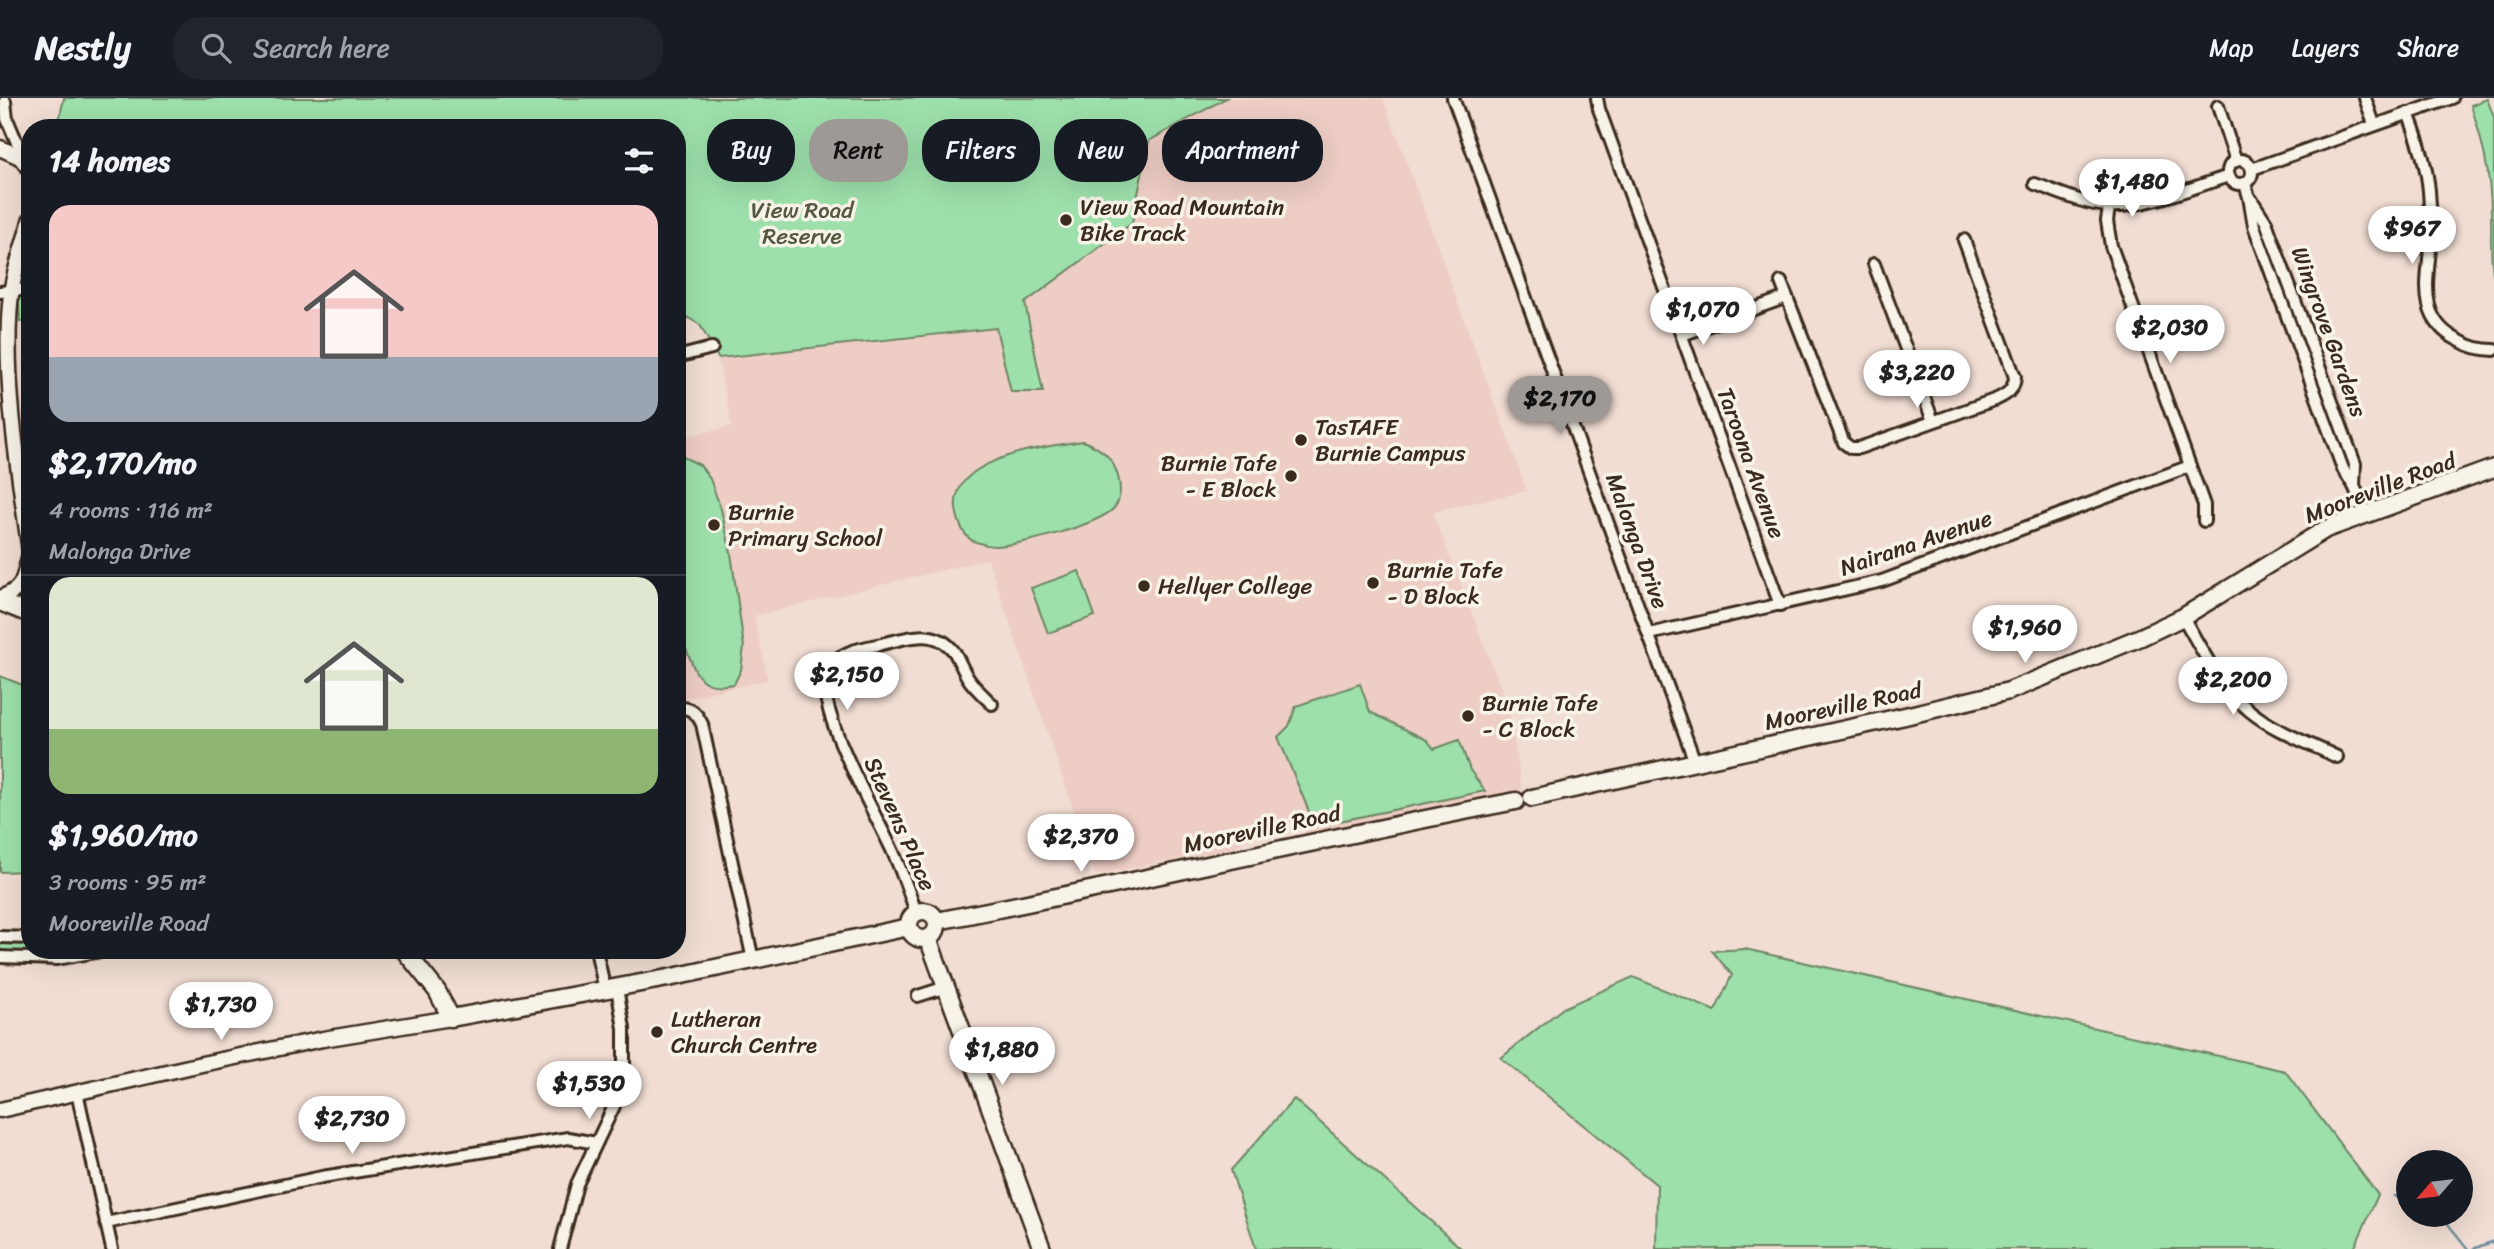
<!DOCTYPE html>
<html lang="en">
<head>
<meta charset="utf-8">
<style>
  body { margin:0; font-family:Sriracha,sans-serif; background:#20242c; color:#f1f3f6; height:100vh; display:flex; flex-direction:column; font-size:26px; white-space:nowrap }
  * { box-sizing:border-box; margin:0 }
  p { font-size:23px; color:#9ea1a6 }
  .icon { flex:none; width:38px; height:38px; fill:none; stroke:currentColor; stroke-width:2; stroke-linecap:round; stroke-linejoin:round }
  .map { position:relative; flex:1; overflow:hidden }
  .sheet { position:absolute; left:21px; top:21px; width:665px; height:840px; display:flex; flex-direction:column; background:#171b24; border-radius:28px; box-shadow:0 7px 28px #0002 }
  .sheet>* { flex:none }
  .top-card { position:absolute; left:707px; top:21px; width:665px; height:63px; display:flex; gap:14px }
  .needle { width:46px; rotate:242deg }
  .buttons { position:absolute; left:2396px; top:1052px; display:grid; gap:14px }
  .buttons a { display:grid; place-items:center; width:77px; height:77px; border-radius:50%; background:#171b24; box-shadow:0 7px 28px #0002; font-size:35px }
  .price { position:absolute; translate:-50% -60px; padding:0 16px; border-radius:24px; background:#fff; color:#222; font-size:23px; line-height:46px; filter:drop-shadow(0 2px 4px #0008) }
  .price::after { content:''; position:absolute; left:50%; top:42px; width:21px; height:16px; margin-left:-10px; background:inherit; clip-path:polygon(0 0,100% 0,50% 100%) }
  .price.selected { background:#9f9995; color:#111 }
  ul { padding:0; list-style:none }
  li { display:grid; align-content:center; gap:14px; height:371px; padding:0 28px }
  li+li { border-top:2px solid #363941 }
  li span { display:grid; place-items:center; height:217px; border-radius:21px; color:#555 }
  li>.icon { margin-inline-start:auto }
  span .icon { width:126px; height:126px; fill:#fffc; stroke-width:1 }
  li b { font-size:30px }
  h2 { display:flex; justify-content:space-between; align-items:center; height:84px; padding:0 28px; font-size:30px }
  .pill { padding:0 24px; border-radius:28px; background:#171b24; box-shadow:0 7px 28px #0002; font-size:24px; line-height:63px }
  .pill.selected { background:#9f9995; color:#111 }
  header { display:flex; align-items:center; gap:42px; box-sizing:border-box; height:98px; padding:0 35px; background:#171b24; border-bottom:2px solid #363941 }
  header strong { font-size:33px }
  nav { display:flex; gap:38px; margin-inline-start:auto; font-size:24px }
  .search { width:490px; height:63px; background:#20242c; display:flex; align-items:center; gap:18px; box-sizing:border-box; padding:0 24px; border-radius:28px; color:#9ea1a6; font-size:26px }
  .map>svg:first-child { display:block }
  .built { fill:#edcdc4 }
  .green { fill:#9de0ab; stroke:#6c8564; stroke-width:2 }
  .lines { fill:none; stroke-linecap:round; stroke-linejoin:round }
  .stream { stroke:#708c9e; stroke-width:2.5 }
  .minor-casing { stroke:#3b2a1e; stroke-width:16 }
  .tertiary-casing { stroke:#3b2a1e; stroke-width:19 }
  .secondary-casing { stroke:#3b2a1e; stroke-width:21 }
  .minor { stroke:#f7f3e8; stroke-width:10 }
  .tertiary { stroke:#f7f3e8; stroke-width:14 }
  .secondary { stroke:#f7f3e8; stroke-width:16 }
  .poi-dot { fill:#3b2a1e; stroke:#f7f3e8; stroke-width:2.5 }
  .labels { text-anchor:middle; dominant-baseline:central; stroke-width:7; stroke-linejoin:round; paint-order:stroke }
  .poi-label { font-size:23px; fill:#3b2a1e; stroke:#f7f3e8; text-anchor:start }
  .park-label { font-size:23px; fill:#545841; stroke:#f7f3e8 }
  .street-label { font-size:23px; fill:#3b2a1e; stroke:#f7f3e8 }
</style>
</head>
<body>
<header>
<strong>Nestly</strong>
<div class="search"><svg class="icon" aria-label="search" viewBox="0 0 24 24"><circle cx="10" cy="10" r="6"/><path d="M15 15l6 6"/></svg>Search here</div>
<nav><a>Map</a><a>Layers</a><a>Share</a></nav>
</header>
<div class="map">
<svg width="2494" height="1151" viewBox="0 0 2494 1151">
  <rect width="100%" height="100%" fill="#f1ddd3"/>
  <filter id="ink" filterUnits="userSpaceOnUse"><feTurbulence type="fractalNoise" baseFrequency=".0143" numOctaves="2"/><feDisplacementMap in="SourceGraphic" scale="14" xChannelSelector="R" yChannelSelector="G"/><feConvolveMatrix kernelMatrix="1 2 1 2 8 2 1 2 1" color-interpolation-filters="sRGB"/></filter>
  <g filter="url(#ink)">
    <polygon class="built" points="1226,0 1383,0 1527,393 1443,411 1433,416 1509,610 1522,693 1517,697 1308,744 1295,709 1291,725 1275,734 1251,740 1230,751 1096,777 988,461 754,518 768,582 677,602 677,340 732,329 718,260 1013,228 1019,209 1132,125 1149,43"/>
    <g class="green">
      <polygon points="64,0 1226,0 1149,43 1132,125 1025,205 1043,294 1011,294 996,230 718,260 700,227 677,213 677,30 84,30 59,22"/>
      <path d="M2487,1l7,18v161c-5,-23 -2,-42 -3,-65 0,-38 -9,-73 -20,-108z"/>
      <polygon points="30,149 30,223 20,224 18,193"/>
      <path d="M1083,343c10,4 20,9 26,17 10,13 16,37 5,50 -15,17 -97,38 -120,38 -7,0 -15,-3 -21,-5 -11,-6 -15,-21 -17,-32 -2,-16 7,-30 21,-39 31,-19 71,-24 106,-29z"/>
      <path d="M677,356l23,11 10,14 11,30 10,44 13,94 -3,23 -7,14c-46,9 -36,-23 -57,-51z"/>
      <polygon points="1079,473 1095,518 1048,535 1031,490"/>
      <polygon points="0,578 30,590 30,773 0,774"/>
      <polygon points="1360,586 1370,614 1427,642 1434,651 1459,642 1470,672 1485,693 1315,728 1278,639 1289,628 1296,608"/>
      <polygon points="0,845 30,846 30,852 82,852 51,856 0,855"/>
      <polygon points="1745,851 2285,973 2378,1097 2354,1151 1656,1151 1657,1087 1501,960 1563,910 1633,879 1715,913 1732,877 1712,853"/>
      <polygon points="1294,1001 1462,1151 1256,1151 1231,1072"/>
    </g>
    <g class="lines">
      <g class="stream">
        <polyline points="24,307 30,309"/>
        <polyline points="2394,1098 2408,1102"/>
        <polyline points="2440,1116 2468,1151"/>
        <polyline points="2473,1151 2494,1143"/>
      </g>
      <g class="minor-casing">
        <g id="minor">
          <polyline points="1453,0 1695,664"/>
          <polyline points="1597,0 1599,11 1780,507"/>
          <polyline points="2365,0 2374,26"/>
          <polyline points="5,3 7,21 21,54 20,59"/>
          <polyline points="2218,8 2236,63"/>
          <path d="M2408,15c9,23 19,53 21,78 1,14 2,29 2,43 -1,40 -18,83 27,106 10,6 24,10 36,10"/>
          <circle cx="2240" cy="74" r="12"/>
          <polyline points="2252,71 2452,0"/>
          <path d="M2035,86c23,8 48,20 73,22 32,3 89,-20 121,-30"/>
          <polyline points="2245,86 2249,99 2254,128 2343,371 2354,388 2366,416"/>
          <polyline points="2251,101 2266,124 2355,366 2354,388"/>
          <polyline points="2109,109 2107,123 2111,148 2204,407 2204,423"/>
          <polyline points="1874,166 1933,323"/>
          <path d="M1781,184l63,161 7,5h8l138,-49c11,-5 17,-10 18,-22l-51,-137"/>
          <polyline points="0,194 30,191"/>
          <polyline points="1682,237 1787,199"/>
          <polyline points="677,259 712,250"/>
          <path d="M2183,519c19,33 37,70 67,94 24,20 59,32 87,46"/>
          <polyline points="1649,536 1882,483 2190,368"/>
          <path d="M677,609c14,1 19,5 25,17l51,236"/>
          <path d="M916,814c-7,-20 -14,-40 -23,-60 -15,-34 -82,-149 -66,-181 10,-20 36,-23 55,-27 26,-7 55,-17 73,9 5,9 9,20 15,28 6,8 15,16 22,23"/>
          <polyline points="0,839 30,840"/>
          <polyline points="596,852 605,892"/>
          <polyline points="0,859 57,861 107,852"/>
          <polyline points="918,898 946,889"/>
          <polyline points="77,994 112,1151"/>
          <polyline points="106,1125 322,1079 568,1040 596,1045"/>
          <polyline points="560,1151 577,1086 614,1008 624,970 624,930 617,890"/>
        </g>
      </g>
      <g class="tertiary-casing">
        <g id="tertiary">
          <polyline points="0,50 20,59 30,71"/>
          <path d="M30,123c-6,24 -16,49 -19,73 -9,79 8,179 19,258"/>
          <path d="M0,500c26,-10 23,-19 30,-44"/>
          <polyline points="0,1012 197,967 323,941 451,920"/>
        </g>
      </g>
      <g class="secondary-casing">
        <g id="secondary">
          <polyline points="0,504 30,516"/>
          <polyline points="1532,700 1905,618 2009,593 2141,539 2183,519 2326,431 2494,370"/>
          <circle cx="923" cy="827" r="14"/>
          <path d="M937,823c193,-37 385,-83 579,-120"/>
          <polyline points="928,840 1042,1151"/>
          <polyline points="404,852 437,893 451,920 668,880 909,829"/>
        </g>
      </g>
      <use href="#minor" class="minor"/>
      <use href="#tertiary" class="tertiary"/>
      <use href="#secondary" class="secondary"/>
    </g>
  </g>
  <g class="poi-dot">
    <circle cx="1066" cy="122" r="7"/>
    <circle cx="1301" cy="342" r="7"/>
    <circle cx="1291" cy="378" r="7"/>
    <circle cx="714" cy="427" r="7"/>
    <circle cx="1373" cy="485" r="7"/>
    <circle cx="1144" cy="488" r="7"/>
    <circle cx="1468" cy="618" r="7"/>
    <circle cx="657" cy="934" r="7"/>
  </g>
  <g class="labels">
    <g class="poi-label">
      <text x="1080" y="109">View Road Mountain<tspan x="1080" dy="26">Bike Track</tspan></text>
      <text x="1315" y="329">TasTAFE<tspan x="1315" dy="26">Burnie Campus</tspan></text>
      <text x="1277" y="365" text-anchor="end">Burnie Tafe<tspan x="1277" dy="26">- E Block</tspan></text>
      <text x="728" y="414">Burnie<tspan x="728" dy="26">Primary School</tspan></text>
      <text x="1387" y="472">Burnie Tafe<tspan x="1387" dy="26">- D Block</tspan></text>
      <text x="1158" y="488">Hellyer College</text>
      <text x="1482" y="605">Burnie Tafe<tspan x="1482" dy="26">- C Block</tspan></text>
      <text x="671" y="921">Lutheran<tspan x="671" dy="26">Church Centre</tspan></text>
    </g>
    <g class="park-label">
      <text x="802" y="112">View Road<tspan x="802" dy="26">Reserve</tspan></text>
    </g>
    <g class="street-label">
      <text transform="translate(2329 234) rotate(70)">Wingrove Gardens</text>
      <text transform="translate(1751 365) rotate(70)">Taroona Avenue</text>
      <text transform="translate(2380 390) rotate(-21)">Mooreville Road</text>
      <text transform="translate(1637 443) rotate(70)">Malonga Drive</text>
      <text transform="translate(1916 445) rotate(-19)">Nairana Avenue</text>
      <text transform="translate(1843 608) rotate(-12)">Mooreville Road</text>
      <text transform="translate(900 726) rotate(66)">Stevens Place</text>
      <text transform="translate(1262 731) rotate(-12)">Mooreville Road</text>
    </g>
  </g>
</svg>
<div class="buttons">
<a><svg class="needle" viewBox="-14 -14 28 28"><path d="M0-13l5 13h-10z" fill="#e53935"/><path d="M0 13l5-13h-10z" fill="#9ea1a6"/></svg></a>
</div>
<b class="price" style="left:2132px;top:121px">$1,480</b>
<b class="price" style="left:2412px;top:168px">$967</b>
<b class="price" style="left:1703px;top:249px">$1,070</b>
<b class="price" style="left:2170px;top:267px">$2,030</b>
<b class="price" style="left:1917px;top:312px">$3,220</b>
<b class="price selected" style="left:1560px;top:338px">$2,170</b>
<b class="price" style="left:2025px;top:567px">$1,960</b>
<b class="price" style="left:847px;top:614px">$2,150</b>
<b class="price" style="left:2233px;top:619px">$2,200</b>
<b class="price" style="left:1081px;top:776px">$2,370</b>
<b class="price" style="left:221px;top:944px">$1,730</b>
<b class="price" style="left:1002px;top:989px">$1,880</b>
<b class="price" style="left:589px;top:1023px">$1,530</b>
<b class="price" style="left:352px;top:1058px">$2,730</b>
<div class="top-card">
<a class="pill">Buy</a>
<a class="pill selected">Rent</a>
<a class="pill">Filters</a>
<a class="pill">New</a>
<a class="pill">Apartment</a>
</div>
<section class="sheet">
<h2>14 homes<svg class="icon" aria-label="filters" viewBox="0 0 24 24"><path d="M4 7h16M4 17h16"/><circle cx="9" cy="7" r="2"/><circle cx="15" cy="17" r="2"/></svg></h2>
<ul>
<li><span style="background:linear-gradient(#f6c9c9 70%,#9aa5b1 0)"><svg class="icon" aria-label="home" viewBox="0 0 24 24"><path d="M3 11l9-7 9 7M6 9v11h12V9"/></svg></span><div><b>$2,170/mo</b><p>4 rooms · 116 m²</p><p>Malonga Drive</p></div></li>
<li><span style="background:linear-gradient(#dfe7d0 70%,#8fb573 0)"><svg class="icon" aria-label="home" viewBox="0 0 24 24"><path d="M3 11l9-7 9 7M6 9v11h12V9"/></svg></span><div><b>$1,960/mo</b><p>3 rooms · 95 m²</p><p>Mooreville Road</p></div></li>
</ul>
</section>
</div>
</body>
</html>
